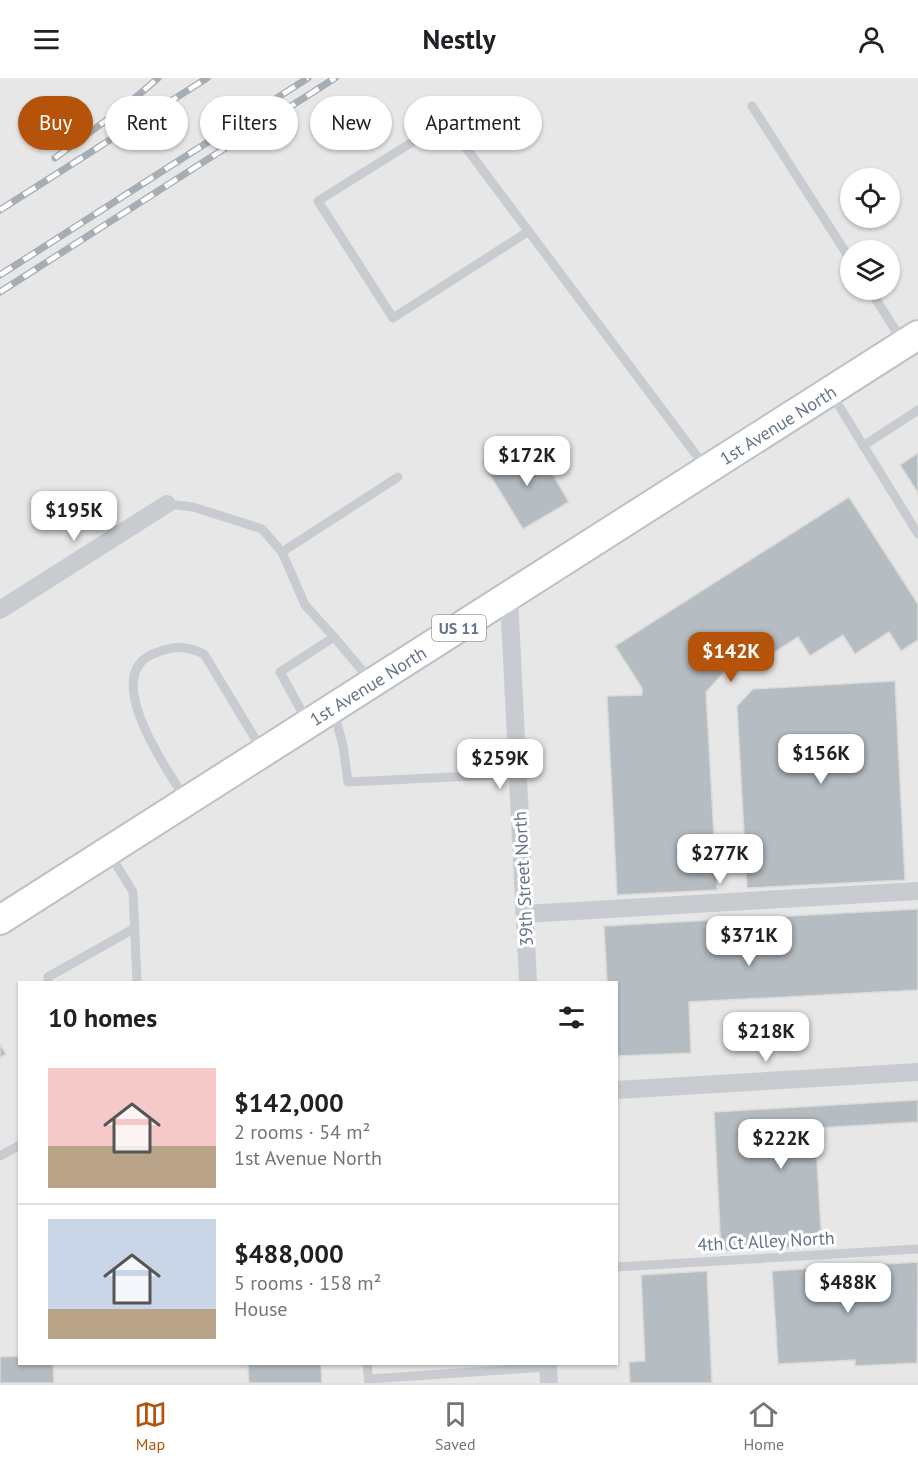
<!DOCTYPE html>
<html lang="en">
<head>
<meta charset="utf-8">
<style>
  body { margin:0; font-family:"PT Sans",sans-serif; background:#f6f6f6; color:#202124; height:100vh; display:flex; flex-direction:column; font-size:22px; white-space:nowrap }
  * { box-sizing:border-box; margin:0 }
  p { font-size:20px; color:#757577 }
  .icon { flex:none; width:33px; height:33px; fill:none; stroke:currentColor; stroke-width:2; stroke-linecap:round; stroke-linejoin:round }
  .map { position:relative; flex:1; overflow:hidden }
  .side { position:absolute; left:18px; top:903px; width:600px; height:384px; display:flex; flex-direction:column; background:#fff; border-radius:0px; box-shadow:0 2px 4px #0004 }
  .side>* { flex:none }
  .guide { position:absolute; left:18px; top:18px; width:600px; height:54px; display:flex; gap:12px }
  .buttons { position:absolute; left:840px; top:90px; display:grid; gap:12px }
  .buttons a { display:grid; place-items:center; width:60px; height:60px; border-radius:50%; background:#fff; box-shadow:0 2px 4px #0004; font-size:30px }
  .price { position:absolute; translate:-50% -51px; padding:0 14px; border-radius:12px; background:#fff; color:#222; font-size:20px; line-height:39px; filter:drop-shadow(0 2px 3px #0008) }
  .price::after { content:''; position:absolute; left:50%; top:36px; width:18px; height:14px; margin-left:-9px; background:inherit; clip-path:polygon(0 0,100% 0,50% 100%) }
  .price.on { background:#b45309; color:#fff }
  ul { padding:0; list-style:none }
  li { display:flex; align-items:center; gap:18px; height:150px; padding:0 30px }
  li+li { border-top:2px solid #e0e0e0 }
  li span { display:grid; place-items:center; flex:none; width:168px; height:120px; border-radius:0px; color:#555 }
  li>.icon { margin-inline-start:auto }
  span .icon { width:72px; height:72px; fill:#fffc; stroke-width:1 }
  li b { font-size:26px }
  h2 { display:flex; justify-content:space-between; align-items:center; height:72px; padding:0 30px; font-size:26px }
  .pill { padding:0 21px; border-radius:27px; background:#fff; box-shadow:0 2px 4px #0004; font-size:21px; line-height:54px }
  .pill.on { background:#b45309; color:#fff }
  header { display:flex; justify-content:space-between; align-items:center; height:78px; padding:0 30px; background:#fff; font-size:27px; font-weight:700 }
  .tabs { display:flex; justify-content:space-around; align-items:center; height:84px; border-top:2px solid #e0e0e0; background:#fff; font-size:16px; color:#757577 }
  .tabs a { display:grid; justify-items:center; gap:3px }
  .tabs .on { color:#b45309 }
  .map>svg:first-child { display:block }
  .built { fill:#e6e7e6; fill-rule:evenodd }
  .building { fill:#b5bcc2; stroke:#dadad7; stroke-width:1.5 }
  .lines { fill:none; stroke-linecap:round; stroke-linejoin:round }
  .primary-casing { stroke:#bdc0c4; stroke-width:32 }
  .lane { stroke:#c8cbcf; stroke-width:9 }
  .street { stroke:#c8cbcf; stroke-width:18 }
  .primary { stroke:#fff; stroke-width:28 }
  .rail-casing { stroke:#a7adb4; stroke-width:7 }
  .rail { stroke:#fff; stroke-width:4.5; stroke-dasharray:14; stroke-linecap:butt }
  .labels { text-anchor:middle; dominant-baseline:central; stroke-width:6; stroke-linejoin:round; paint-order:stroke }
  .shield { fill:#fff; stroke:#929eac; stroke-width:1.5 }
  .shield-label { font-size:16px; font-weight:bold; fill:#647589 }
  .street-label { font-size:18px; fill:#647589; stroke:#fff }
</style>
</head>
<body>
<header><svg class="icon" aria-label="menu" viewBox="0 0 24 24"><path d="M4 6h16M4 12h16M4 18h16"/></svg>Nestly<svg class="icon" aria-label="person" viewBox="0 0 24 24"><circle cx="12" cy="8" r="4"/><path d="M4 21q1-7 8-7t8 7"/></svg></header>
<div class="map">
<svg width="918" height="1305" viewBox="0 0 918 1305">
  <rect width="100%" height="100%" fill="#f8f8f5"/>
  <path class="built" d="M0,0h918v1305h-918zM850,100h40v40h-40zM850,172h40v40h-40zM20,904h596v382h-596z"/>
  <g class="building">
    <polygon points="502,372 512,389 539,373 569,424 523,451 482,384"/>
    <polygon points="918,375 918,415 900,387"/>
    <polygon points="849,419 918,526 918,562 901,573 889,554 855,576 843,557 810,578 798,559 764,581 758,572 725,593 706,614 717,812 617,817 607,618 642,617 642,610 615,568"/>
    <polygon points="895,603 905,802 747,810 737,628 753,611"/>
    <polygon points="918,831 918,912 689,924 691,975 616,978 616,904 607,904 604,848"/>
    <polygon points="0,966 6,976 0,980"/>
    <polygon points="918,1022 918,1044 815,1050 822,1168 721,1173 714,1034"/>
    <polygon points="918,1184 917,1285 855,1288 855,1282 778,1286 772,1193"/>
    <polygon points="707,1193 712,1305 630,1305 629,1284 645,1283 641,1197"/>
    <polygon points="20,1278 20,1286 53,1286 54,1305 0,1305 0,1279"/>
    <polygon points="248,1286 321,1286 322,1305 249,1305"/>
  </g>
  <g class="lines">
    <g class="primary-casing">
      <polyline id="primary" points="0,842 918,257"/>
    </g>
    <g class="lane">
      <polyline points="752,28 850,181"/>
      <polyline points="529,153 393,240 318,123 446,43 706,390"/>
      <polyline points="870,212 903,264"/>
      <polyline points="831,315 918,456"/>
      <polyline points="863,368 918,332"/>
      <polyline points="167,426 193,429 262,451 282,474"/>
      <polyline points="334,559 305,527 282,474 398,399"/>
      <polyline points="334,635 343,667 348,704 517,696"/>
      <polyline points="307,643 280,594 334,559 371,603"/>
      <path d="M185,720c-18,-28 -86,-124 -30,-145 19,-7 30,-8 49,1l58,96"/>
      <polyline points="109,775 133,814 137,904"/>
      <polyline points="48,904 48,899 135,850"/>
      <polyline points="0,1078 20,1067"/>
      <polyline points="616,1189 918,1171"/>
      <polyline points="367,1286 369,1305"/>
      <polyline points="369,1301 548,1289"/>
    </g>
    <g class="street">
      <polyline points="509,519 528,904"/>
      <polyline points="0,532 167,426"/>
      <polyline points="525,836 918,813"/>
      <polyline points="616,1012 918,994"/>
      <polyline points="548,1286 549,1305"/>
    </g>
    <use href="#primary" class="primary"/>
    <g class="rail-casing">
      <g id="rail">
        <polyline points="55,80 127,27 158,0"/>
        <polyline points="0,132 207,0"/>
        <polyline points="0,197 308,0"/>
        <polyline points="0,214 335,0"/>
      </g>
    </g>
    <use href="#rail" class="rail"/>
  </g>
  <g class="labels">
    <rect class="shield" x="432" y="537" width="54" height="26" rx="4.5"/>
    <g class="shield-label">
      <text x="459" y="550">US 11</text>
    </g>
    <g class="street-label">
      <text transform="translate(778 347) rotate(-32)">1st Avenue North</text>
      <text transform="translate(368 608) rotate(-32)">1st Avenue North</text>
      <text transform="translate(523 801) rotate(-93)">39th Street North</text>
      <text transform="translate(766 1163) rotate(-3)">4th Ct Alley North</text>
    </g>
  </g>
</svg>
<div class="buttons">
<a><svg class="icon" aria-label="locate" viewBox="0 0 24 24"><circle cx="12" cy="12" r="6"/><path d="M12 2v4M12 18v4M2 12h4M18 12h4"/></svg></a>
<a><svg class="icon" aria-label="layers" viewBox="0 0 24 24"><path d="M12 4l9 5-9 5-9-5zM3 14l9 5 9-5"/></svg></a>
</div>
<b class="price" style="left:527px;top:409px">$172K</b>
<b class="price" style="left:74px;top:464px">$195K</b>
<b class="price on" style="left:731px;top:605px">$142K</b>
<b class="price" style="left:821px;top:707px">$156K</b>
<b class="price" style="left:500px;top:712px">$259K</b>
<b class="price" style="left:720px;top:807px">$277K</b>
<b class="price" style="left:749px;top:889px">$371K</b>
<b class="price" style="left:766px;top:985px">$218K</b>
<b class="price" style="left:781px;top:1092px">$222K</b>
<b class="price" style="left:848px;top:1236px">$488K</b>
<div class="guide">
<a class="pill on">Buy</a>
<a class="pill">Rent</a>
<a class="pill">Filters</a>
<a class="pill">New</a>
<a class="pill">Apartment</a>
</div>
<section class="side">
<h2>10 homes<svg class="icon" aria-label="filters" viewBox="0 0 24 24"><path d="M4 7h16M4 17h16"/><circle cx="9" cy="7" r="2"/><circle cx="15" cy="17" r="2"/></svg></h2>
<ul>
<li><span style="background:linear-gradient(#f6c9c9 65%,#b9a48a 0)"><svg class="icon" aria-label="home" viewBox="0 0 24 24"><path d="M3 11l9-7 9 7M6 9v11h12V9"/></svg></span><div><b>$142,000</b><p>2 rooms · 54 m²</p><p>1st Avenue North</p></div></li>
<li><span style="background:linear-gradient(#c9d6e8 75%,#b9a48a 0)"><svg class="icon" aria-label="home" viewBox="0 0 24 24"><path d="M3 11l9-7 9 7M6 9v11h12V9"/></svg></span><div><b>$488,000</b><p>5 rooms · 158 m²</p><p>House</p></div></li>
</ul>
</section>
</div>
<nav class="tabs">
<a class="on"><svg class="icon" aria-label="map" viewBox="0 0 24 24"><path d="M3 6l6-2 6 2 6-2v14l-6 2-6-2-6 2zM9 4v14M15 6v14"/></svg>Map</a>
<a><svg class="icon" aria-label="saved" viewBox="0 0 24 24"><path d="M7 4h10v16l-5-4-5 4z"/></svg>Saved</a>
<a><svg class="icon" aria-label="home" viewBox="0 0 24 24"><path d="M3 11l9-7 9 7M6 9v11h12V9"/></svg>Home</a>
</nav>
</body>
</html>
